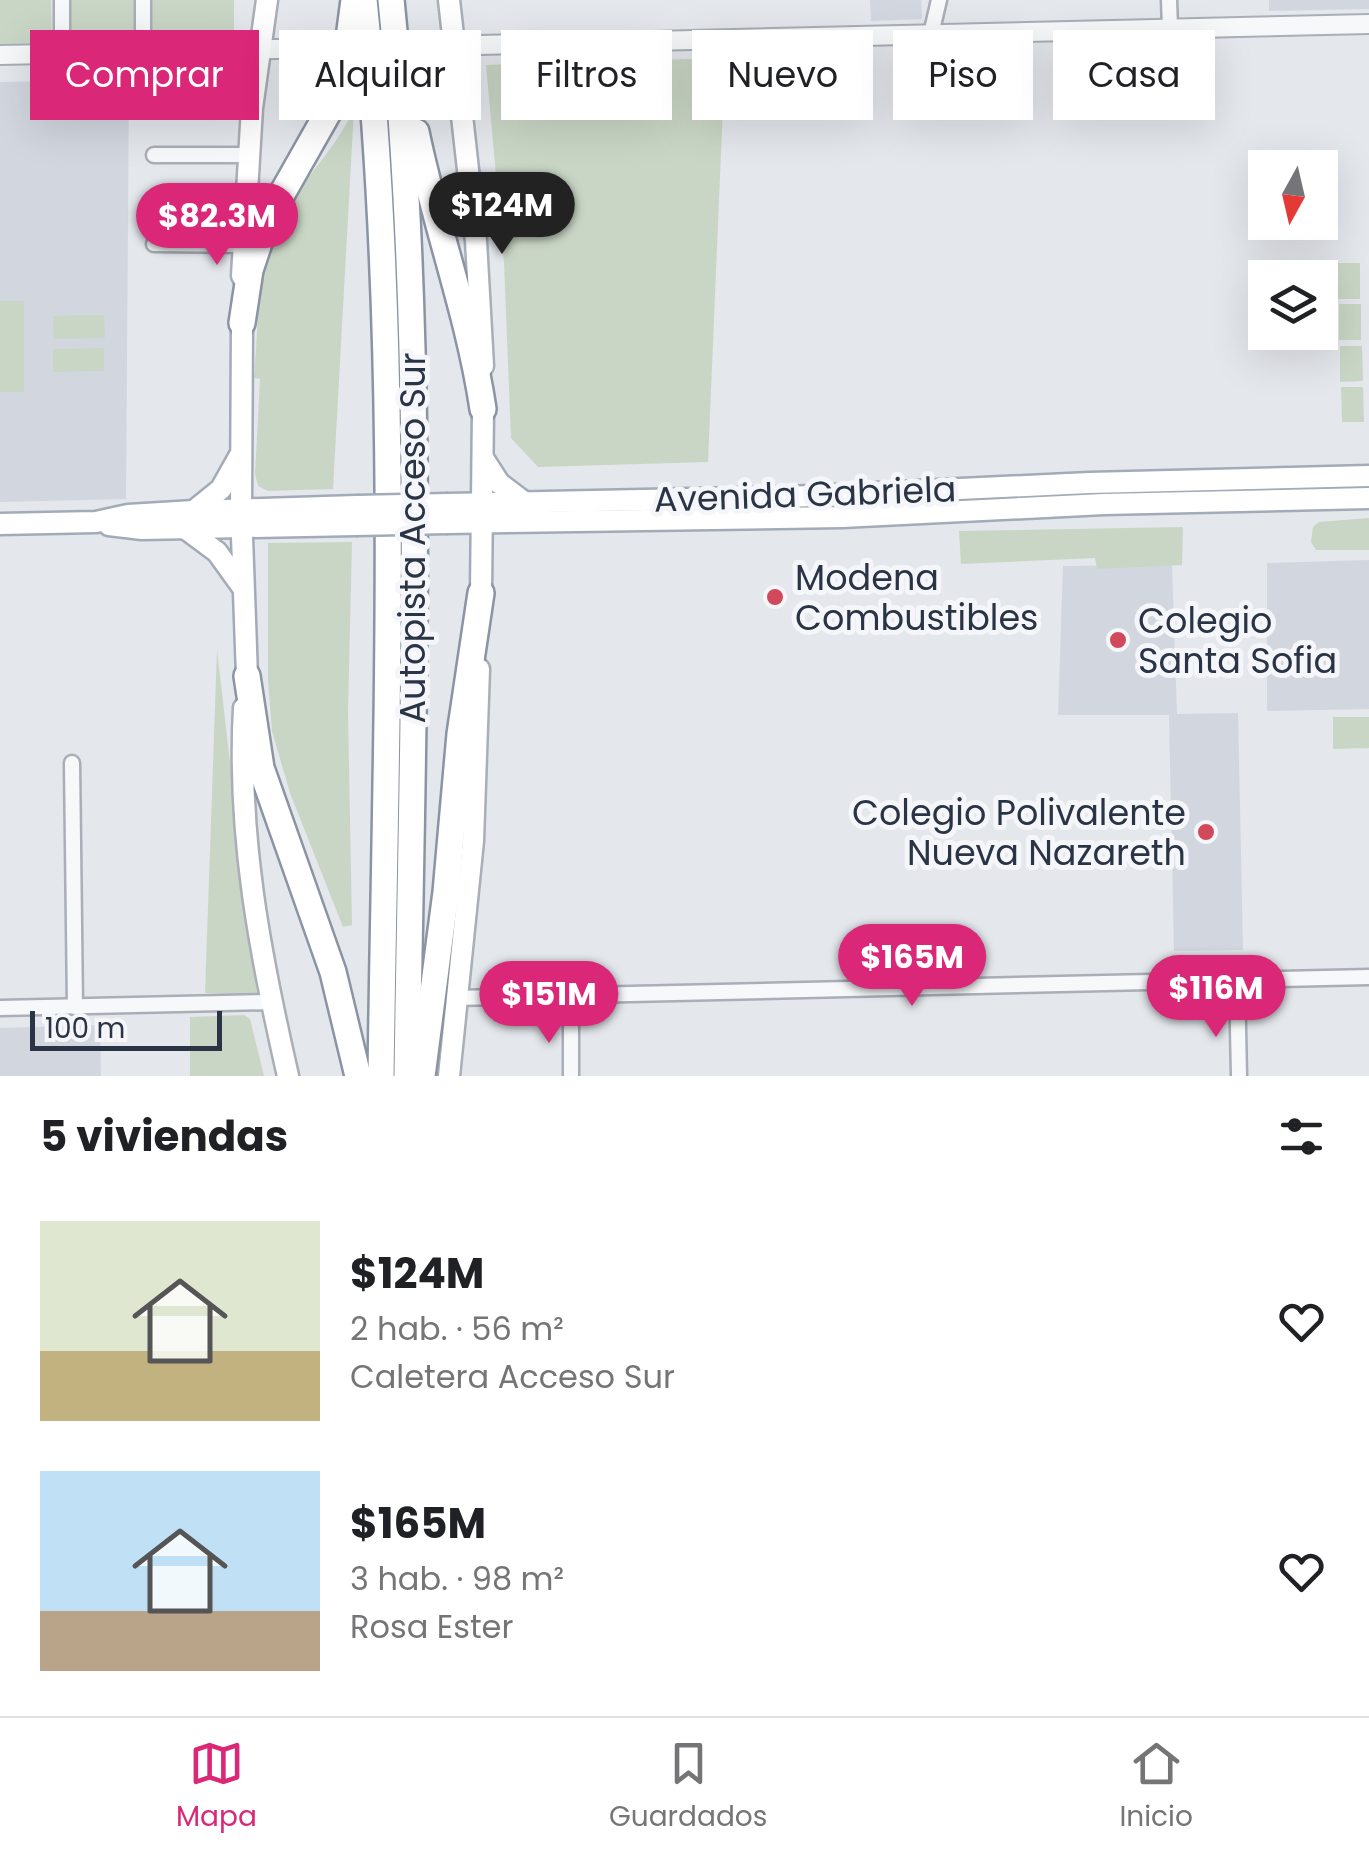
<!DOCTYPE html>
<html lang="es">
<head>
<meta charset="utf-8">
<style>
  body { margin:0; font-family:Poppins,sans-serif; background:#f2f2f2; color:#202124; height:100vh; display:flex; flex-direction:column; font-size:38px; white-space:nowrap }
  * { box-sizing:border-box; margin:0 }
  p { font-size:32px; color:#757577 }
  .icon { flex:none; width:55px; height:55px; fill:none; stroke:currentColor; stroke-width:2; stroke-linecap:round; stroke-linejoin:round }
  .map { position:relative; height:1076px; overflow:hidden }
  .side { display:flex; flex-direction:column; background:#fff; flex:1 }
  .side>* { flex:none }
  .banner { position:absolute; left:30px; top:30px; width:1310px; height:90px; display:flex; gap:20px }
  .needle { width:65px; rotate:188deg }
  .buttons { position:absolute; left:1248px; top:150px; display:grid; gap:20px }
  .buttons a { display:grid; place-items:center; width:90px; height:90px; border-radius:0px; background:#fff; box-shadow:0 10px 40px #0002; font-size:50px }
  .scale { position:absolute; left:30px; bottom:25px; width:192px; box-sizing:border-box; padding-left:10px; border:5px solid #2b3445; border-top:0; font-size:28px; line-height:35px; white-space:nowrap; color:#2b3445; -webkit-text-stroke:8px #f4f6f9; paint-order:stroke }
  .price { position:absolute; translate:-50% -85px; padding:0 22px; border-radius:35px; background:#db2777; color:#fff; font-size:32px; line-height:65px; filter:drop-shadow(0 2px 5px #0008) }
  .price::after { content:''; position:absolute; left:50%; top:60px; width:30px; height:22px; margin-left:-15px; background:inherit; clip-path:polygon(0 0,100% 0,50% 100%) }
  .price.on { background:#222; color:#fff }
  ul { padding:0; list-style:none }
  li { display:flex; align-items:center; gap:30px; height:250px; padding:0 40px }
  li span { display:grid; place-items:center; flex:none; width:280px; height:200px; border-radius:0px; color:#555 }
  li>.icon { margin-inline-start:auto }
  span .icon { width:120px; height:120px; fill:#fffc; stroke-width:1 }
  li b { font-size:42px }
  h2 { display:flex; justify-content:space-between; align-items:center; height:120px; padding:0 40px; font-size:42px }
  .pill { padding:0 35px; border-radius:0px; background:#fff; box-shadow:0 10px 40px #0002; font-size:35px; line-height:90px }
  .pill.on { background:#db2777; color:#fff }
  .dock { display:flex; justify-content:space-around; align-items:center; height:140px; border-top:2px solid #e0e0e0; background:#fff; font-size:28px; color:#757577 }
  .dock a { display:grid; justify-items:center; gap:5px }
  .dock .on { color:#db2777 }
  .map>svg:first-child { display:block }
  .built { fill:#d2d6de }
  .green { fill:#c9d6c5 }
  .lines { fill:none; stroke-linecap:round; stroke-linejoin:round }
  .minor-casing { stroke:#a9aeb7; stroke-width:19 }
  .tertiary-casing { stroke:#a9aeb7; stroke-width:22 }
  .secondary-casing { stroke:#a9aeb7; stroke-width:25 }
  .primary-casing { stroke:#a3abb8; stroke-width:25 }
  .motorway-casing { stroke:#8b94a3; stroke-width:30 }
  .minor { stroke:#f7f8fa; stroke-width:14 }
  .tertiary { stroke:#f7f8fa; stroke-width:18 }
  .secondary { stroke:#fff; stroke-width:20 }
  .primary { stroke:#fff; stroke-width:20 }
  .motorway { stroke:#fff; stroke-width:25 }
  .tertiary-bridge-casing { stroke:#a9aeb7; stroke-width:22; stroke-linecap:butt }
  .primary-bridge-casing { stroke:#a3abb8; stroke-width:25; stroke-linecap:butt }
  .tertiary-bridge { stroke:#f7f8fa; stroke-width:18 }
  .primary-bridge { stroke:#fff; stroke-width:20 }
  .poi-dot { fill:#d1495b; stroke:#f4f6f9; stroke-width:4 }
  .labels { text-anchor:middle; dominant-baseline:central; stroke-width:10; stroke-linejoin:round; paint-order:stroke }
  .street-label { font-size:35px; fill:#2b3445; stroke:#f4f6f9 }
  .poi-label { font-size:35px; fill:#2b3445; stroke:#f4f6f9; text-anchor:start }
</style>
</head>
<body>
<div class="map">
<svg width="1369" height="1076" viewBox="0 0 1369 1076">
  <rect width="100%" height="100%" fill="#e4e7ec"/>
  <g class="built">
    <polygon points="870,0 921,0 922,19 871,21"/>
    <polygon points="1269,0 1369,0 1369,9 1269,11"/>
    <polygon points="129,80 126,499 0,502 0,82"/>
    <polygon points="1369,560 1369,709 1267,711 1267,563"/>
    <polygon points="1172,565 1177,714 1238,713 1243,950 1174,951 1169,715 1058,715 1063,566"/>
    <polygon points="100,1025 101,1076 0,1076 0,1028"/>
  </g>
  <g class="green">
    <polygon points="0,0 51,0 52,43 0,44"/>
    <polygon points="65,0 136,0 137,31 133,38 66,40"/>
    <polygon points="149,0 234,0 234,39 151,40"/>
    <polygon points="725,58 708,462 538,467 511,438 504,263 486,65"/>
    <path d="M354,109l-21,380 -65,2 -10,-5 -3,-12 5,-95 -6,-1c4,-38 3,-105 16,-139 19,-48 63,-83 84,-130z"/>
    <rect x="1338" y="263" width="22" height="36"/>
    <rect x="0" y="301" width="24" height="91"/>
    <rect x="1339" y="304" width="22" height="36"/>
    <polygon points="104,315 105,338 54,339 53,316"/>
    <polygon points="1340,346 1362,346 1363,381 1340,382"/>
    <polygon points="104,348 104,371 53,372 53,349"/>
    <polygon points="1341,387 1363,387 1364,422 1342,422"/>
    <polygon points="1369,518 1369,550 1316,550 1311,542 1313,527 1319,522"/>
    <polygon points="1183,527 1182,565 1097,569 1095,558 961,564 959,531"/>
    <polygon points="352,542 348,712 352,925 343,927 290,793 272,731 268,680 268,543"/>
    <polygon points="217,650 257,995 205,993"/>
    <polygon points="1333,717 1369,717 1369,748 1333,749"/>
    <polygon points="244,1015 250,1019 264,1076 190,1076 190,1017"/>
  </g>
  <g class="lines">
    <g class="minor-casing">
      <g id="minor">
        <polyline points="62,0 62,53"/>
        <polyline points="1169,0 1170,28"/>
        <polyline points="931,34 939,0"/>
        <polyline points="143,51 143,0"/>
        <polyline points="154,155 248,155"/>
        <polyline points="154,244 243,245"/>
        <polyline points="72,763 75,1007"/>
        <polyline points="1237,980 1239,1076"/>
        <polyline points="571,995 571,1076"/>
        <polyline points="455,998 1369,977"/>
        <polyline points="0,1008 271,1002"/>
      </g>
    </g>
    <g class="tertiary-casing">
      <g id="tertiary">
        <polyline points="440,46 1369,24"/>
        <polyline points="0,55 320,48"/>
      </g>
    </g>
    <g class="secondary-casing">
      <g id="secondary">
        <polyline points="449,0 476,241 483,366"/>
        <polyline points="242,276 252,108 267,0"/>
        <path d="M244,708c-7,126 16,246 44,368"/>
        <polyline points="449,1076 473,841 479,669"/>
      </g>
    </g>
    <g class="primary-casing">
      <g id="primary">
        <polyline points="242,323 241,509 247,676"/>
        <polyline points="483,458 499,483 524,502"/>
        <polyline points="448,504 789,497 1089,483 1369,476"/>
        <polyline points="195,510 221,489 239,457"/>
        <polyline points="448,523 842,517 1104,504 1369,498"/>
        <polyline points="0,524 96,522 128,515 194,511 357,506"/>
        <polyline points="109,525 142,529 356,525"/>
        <polyline points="186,529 217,552 243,588"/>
        <polyline points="481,593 483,409"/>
      </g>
    </g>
    <g class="motorway-casing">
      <g id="motorway">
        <path d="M364,0c37,357 22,718 17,1076"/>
        <path d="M391,0c36,357 21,718 16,1076"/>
        <path d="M416,132c19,93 53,183 67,277"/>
        <polyline points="242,323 250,270 266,222 334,102 347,53 354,0"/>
        <polyline points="247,676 261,768 333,972 358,1076"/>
        <polyline points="422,1076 446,892 460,734 481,593"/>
      </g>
    </g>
    <use href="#minor" class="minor"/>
    <use href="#tertiary" class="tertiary"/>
    <use href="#secondary" class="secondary"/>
    <use href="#primary" class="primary"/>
    <use href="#motorway" class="motorway"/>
    <g class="tertiary-bridge-casing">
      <polyline id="tertiary-bridge" points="320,48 432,46"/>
    </g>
    <g class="primary-bridge-casing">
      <g id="primary-bridge">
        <polyline points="357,506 448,504"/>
        <polyline points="356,525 448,523"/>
      </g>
    </g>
    <use href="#tertiary-bridge" class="tertiary-bridge"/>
    <use href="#primary-bridge" class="primary-bridge"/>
  </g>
  <g class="poi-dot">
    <circle cx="775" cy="597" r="10"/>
    <circle cx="1118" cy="640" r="10"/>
    <circle cx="1206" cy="832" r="10"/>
  </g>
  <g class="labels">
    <g class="street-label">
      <text transform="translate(805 494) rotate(-2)">Avenida Gabriela</text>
      <text transform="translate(412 538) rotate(-90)">Autopista Acceso Sur</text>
    </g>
    <g class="poi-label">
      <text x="795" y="577">Modena<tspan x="795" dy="40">Combustibles</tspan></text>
      <text x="1138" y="620">Colegio<tspan x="1138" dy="40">Santa Sofia</tspan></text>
      <text x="1186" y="812" text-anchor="end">Colegio Polivalente<tspan x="1186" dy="40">Nueva Nazareth</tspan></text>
    </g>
  </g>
</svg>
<div class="buttons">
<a><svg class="needle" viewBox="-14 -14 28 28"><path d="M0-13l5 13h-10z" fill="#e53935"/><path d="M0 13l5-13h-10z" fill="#757577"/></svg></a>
<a><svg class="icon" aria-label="layers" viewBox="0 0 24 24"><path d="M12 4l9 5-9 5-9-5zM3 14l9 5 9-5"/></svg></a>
</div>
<div class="scale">100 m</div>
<b class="price on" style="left:502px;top:257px">$124M</b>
<b class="price" style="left:217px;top:268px">$82.3M</b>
<b class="price" style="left:912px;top:1009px">$165M</b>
<b class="price" style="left:1216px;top:1040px">$116M</b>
<b class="price" style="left:549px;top:1046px">$151M</b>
<div class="banner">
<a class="pill on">Comprar</a>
<a class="pill">Alquilar</a>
<a class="pill">Filtros</a>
<a class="pill">Nuevo</a>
<a class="pill">Piso</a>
<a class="pill">Casa</a>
</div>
</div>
<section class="side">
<h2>5 viviendas<svg class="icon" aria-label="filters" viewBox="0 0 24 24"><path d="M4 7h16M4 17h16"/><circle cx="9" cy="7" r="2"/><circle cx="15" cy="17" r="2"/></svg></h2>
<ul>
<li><span style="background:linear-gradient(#dfe7d0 65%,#c2b280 0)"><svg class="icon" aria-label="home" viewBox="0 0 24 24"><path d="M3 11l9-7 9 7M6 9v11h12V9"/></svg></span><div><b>$124M</b><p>2 hab. · 56 m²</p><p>Caletera Acceso Sur</p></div><svg class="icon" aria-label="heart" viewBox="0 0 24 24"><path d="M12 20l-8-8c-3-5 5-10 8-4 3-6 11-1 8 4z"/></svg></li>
<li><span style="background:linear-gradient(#bfe0f5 70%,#b9a48a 0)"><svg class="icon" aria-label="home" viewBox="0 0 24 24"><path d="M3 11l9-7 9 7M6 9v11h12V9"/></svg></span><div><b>$165M</b><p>3 hab. · 98 m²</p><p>Rosa Ester</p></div><svg class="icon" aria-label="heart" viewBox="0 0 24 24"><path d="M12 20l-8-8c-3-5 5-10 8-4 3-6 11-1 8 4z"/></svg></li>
</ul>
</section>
<nav class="dock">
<a class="on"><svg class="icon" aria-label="map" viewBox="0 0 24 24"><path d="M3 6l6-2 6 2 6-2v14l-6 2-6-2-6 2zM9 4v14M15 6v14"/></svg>Mapa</a>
<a><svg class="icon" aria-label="saved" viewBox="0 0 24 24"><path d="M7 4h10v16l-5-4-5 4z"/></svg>Guardados</a>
<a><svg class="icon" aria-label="home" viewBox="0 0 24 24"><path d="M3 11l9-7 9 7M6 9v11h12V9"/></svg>Inicio</a>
</nav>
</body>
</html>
